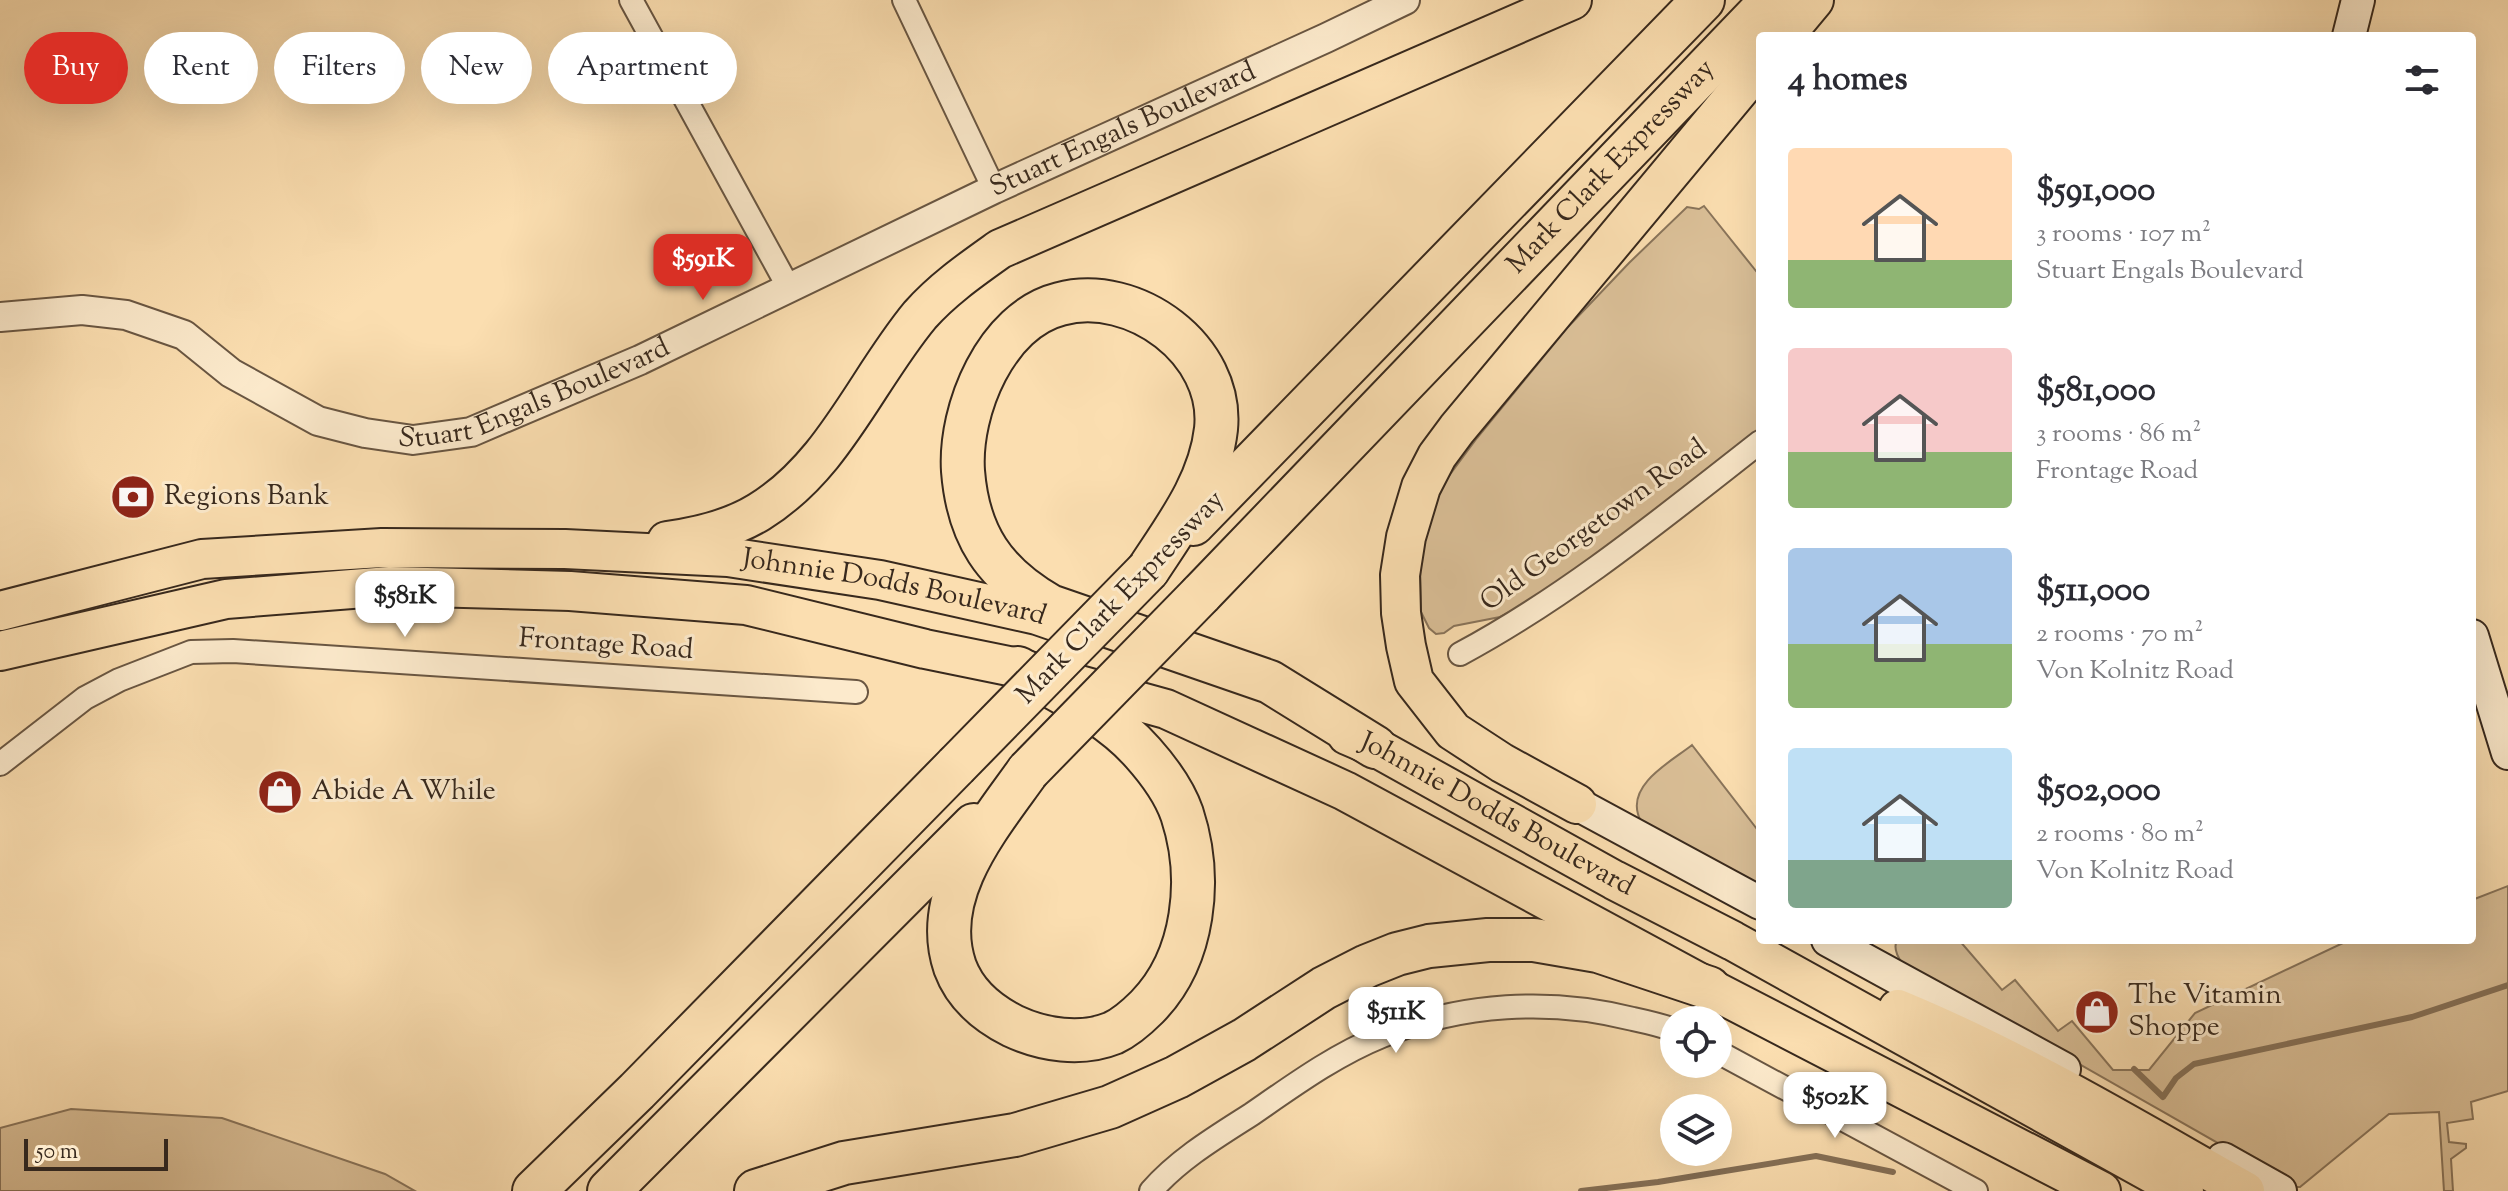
<!DOCTYPE html>
<html lang="en">
<head>
<meta charset="utf-8">
<style>
  body { margin:0; font-family:"Sorts Mill Goudy",serif; background:#f7f7f7; color:#2b2b33; height:100vh; display:flex; flex-direction:column; font-size:30px; white-space:nowrap }
  * { box-sizing:border-box; margin:0 }
  p { font-size:26px; color:#7c7c81 }
  .icon { flex:none; width:44px; height:44px; fill:none; stroke:currentColor; stroke-width:2; stroke-linecap:round; stroke-linejoin:round }
  .map { position:relative; flex:1; overflow:hidden }
  .sheet { position:absolute; left:1756px; top:32px; width:720px; height:912px; display:flex; flex-direction:column; background:#fff; border-radius:8px; box-shadow:0 8px 32px #0002 }
  .sheet>* { flex:none }
  .banner { position:absolute; left:24px; top:32px; width:760px; height:72px; display:flex; gap:16px }
  .buttons { position:absolute; left:1660px; top:1006px; display:grid; gap:16px }
  .buttons a { display:grid; place-items:center; width:72px; height:72px; border-radius:50%; background:#fff; box-shadow:0 8px 32px #0002; font-size:40px }
  .scale { position:absolute; left:24px; bottom:20px; width:144px; box-sizing:border-box; padding-left:8px; border:4px solid #38291d; border-top:0; font-size:22px; line-height:28px; white-space:nowrap; color:#38291d; -webkit-text-stroke:6px #fceacc; paint-order:stroke }
  .price { position:absolute; translate:-50% -68px; padding:0 18px; border-radius:16px; background:#fff; color:#222; font-size:26px; line-height:52px; filter:drop-shadow(0 2px 4px #0008) }
  .price::after { content:''; position:absolute; left:50%; top:48px; width:24px; height:18px; margin-left:-12px; background:inherit; clip-path:polygon(0 0,100% 0,50% 100%) }
  .price.selected { background:#d93025; color:#fff }
  ul { padding:0; list-style:none }
  li { display:flex; align-items:center; gap:24px; height:200px; padding:0 32px }
  li span { display:grid; place-items:center; flex:none; width:224px; height:160px; border-radius:8px; color:#555 }
  li>.icon { margin-inline-start:auto }
  span .icon { width:96px; height:96px; fill:#fffc; stroke-width:1 }
  li b { font-size:34px }
  h2 { display:flex; justify-content:space-between; align-items:center; height:96px; padding:0 32px; font-size:34px }
  .chip { padding:0 28px; border-radius:36px; background:#fff; box-shadow:0 8px 32px #0002; font-size:28px; line-height:72px }
  .chip.selected { background:#d93025; color:#fff }
  .map>svg:first-child { display:block }
  .green { fill:#dabf97; stroke:#89745a; stroke-width:2 }
  .lines { fill:none; stroke-linecap:round; stroke-linejoin:round }
  .stream { stroke:#857057; stroke-width:6 }
  .minor-casing { stroke:#695642; stroke-width:26 }
  .tertiary-casing { stroke:#695642; stroke-width:32 }
  .secondary-casing { stroke:#38291d; stroke-width:36 }
  .trunk-casing { stroke:#38291d; stroke-width:42 }
  .motorway-casing { stroke:#38291d; stroke-width:46 }
  .minor { stroke:#fceacc; stroke-width:22 }
  .tertiary { stroke:#fceacc; stroke-width:28 }
  .secondary { stroke:#fceacc; stroke-width:32 }
  .trunk { stroke:#fbdeb0; stroke-width:38 }
  .motorway { stroke:#fbdeb0; stroke-width:42 }
  .motorway-bridge-casing { stroke:#38291d; stroke-width:46; stroke-linecap:butt }
  .motorway-bridge { stroke:#fbdeb0; stroke-width:42 }
  .labels { text-anchor:middle; dominant-baseline:central; stroke-width:6; stroke-linejoin:round; paint-order:stroke }
  .street-label { font-size:28px; fill:#38291d; stroke:#fceacc }
  .poi-label { font-size:28px; fill:#38291d; stroke:#fceacc; text-anchor:start }
</style>
</head>
<body>
<div class="map">
<svg width="2508" height="1191" viewBox="0 0 2508 1191">
  <rect width="100%" height="100%" fill="#fbdeb0"/>
  <filter id="stains"><feTurbulence type="fractalNoise" baseFrequency=".0025" numOctaves="4"/><feColorMatrix values="0 0 0 0 .2 0 0 0 0 .09 0 0 0 0 .02 0 0 0 .5 -.17"/></filter>
  <radialGradient id="worn" r=".72"><stop offset=".6" stop-color="#630" stop-opacity="0"/><stop offset="1" stop-color="#630" stop-opacity=".3"/></radialGradient>
  <g class="green">
    <polygon points="1704,206 1760,276 1760,432 1591,562 1540,596 1500,617 1454,626 1444,633 1436,634 1429,628 1421,612 1420,565 1425,527 1443,484 1477,438 1567,328 1629,263 1687,207 1699,209"/>
    <path d="M1692,745l68,88v60l-112,-62c-3,-5 -9,-11 -10,-17 -9,-31 34,-53 54,-69z"/>
    <path d="M2508,886v205l-37,11 2,17 -26,4 2,19 17,2v4l-15,11 2,32h-9l-5,-79 -50,2 -89,73h-5l-393,-224c-5,-7 -9,-15 -5,-23h62l43,50 13,-10 43,51 14,-10 41,49h36l46,-57 150,-71 127,-2v-40z"/>
    <polygon points="71,1109 222,1118 385,1174 415,1191 0,1191 0,1128"/>
  </g>
  <g class="lines">
    <g class="stream">
      <polyline points="2134,1069 2163,1097 2176,1078 2194,1064 2412,1017 2508,985"/>
      <polyline points="1581,1191 1658,1182 1816,1156 1893,1172"/>
    </g>
    <g class="minor-casing">
      <g id="minor">
        <polyline points="631,0 790,290"/>
        <polyline points="904,0 994,189"/>
        <path d="M1460,654c108,-58 204,-137 300,-212"/>
        <polyline points="0,764 85,698 119,680 191,652 233,651 856,692"/>
        <polyline points="1718,1052 1976,1191"/>
        <path d="M1151,1191c28,-32 65,-54 101,-77 42,-29 83,-59 130,-78 79,-33 169,-38 251,-17 14,3 28,6 41,11"/>
      </g>
    </g>
    <g class="tertiary-casing">
      <g id="tertiary">
        <path id="s1" d="M0,317l82,-7 44,5 58,20 47,38 87,48 47,12 48,7 58,-8 169,-72 354,-171 332,-151 79,-38"/>
      </g>
    </g>
    <g class="secondary-casing">
      <g id="secondary">
        <polyline points="2349,36 2358,0"/>
        <polyline points="2472,636 2508,753"/>
        <polyline points="1577,804 1760,903"/>
        <polyline points="1828,940 2064,1069"/>
        <polyline points="2223,1159 2280,1191"/>
      </g>
    </g>
    <g class="trunk-casing">
      <g id="trunk">
        <polyline points="1784,36 1814,0"/>
        <path d="M667,541c30,-4 66,-13 92,-29 75,-46 107,-132 161,-197 23,-26 52,-46 80,-66l572,-249"/>
        <path id="s2" d="M0,611l202,-52 180,-11 183,1 163,8 152,23 157,35 29,10"/>
        <polyline points="0,651 226,599 390,586 570,591 746,605 925,649 1018,668 1166,709 1345,791 1709,988 2101,1191"/>
        <path id="s3" d="M1347,735l28,12 239,133 119,61 451,250"/>
        <polyline points="1577,804 1502,763 1453,731 1414,681 1406,646 1401,613 1400,575 1406,537 1421,487 1437,456 1457,429 1760,65"/>
        <path d="M1898,1009c121,50 234,118 347,182"/>
      </g>
    </g>
    <g class="motorway-casing">
      <g id="motorway">
        <polyline points="1193,524 1703,0"/>
        <path d="M1148,570c28,-43 62,-87 68,-141 8,-79 -82,-145 -156,-125 -64,16 -101,106 -97,167 5,64 31,103 87,135l220,76 105,65"/>
        <path id="s4" d="M1201,594l571,-594"/>
        <path d="M1018,668c44,25 92,47 125,85 16,18 31,38 39,61 21,64 13,144 -35,193 -10,10 -21,20 -34,26 -32,13 -70,7 -100,-7 -26,-13 -48,-32 -58,-59 -25,-73 34,-141 73,-196"/>
        <polyline points="534,1191 637,1091 956,766"/>
        <polyline points="609,1191 974,825"/>
        <polyline points="756,1191 844,1163 1015,1135 1110,1107 1177,1077 1244,1040 1324,988 1367,966 1397,954 1429,946 1488,940 1534,940 1598,951 1709,988"/>
      </g>
    </g>
    <use href="#minor" class="minor"/>
    <use href="#tertiary" class="tertiary"/>
    <use href="#secondary" class="secondary"/>
    <use href="#trunk" class="trunk"/>
    <use href="#motorway" class="motorway"/>
    <g class="motorway-bridge-casing">
      <g id="motorway-bridge">
        <polyline points="956,766 1148,570"/>
        <polyline points="1028,771 1201,594"/>
      </g>
    </g>
    <use href="#motorway-bridge" class="motorway-bridge"/>
  </g>
  <defs>
    <g id="bank-disc" transform="scale(2.3)"><circle r="9.5" fill="#8f2418" stroke="#fceacc"/><path d="M-6-4H6V4H-6ZM0-2.3a2.3 2.3 0 1 0 0 4.6a2.3 2.3 0 1 0 0-4.6Z" fill="#fff"/></g>
    <g id="shop-disc" transform="scale(2.3)"><circle r="9.5" fill="#8f2418" stroke="#fceacc"/><path d="M-5-2.5h2.3a2.7 3.5 0 0 1 5.4 0H5L5.5 6h-11ZM-1.5-2.5h3a1.5 2.3 0 0 0-3 0Z" fill="#fff"/></g>
  </defs>
  <g fill-rule="evenodd">
    <use href="#bank-disc" x="133" y="497"/>
    <use href="#shop-disc" x="280" y="792"/>
    <use href="#shop-disc" x="2097" y="1012"/>
  </g>
  <g class="labels">
    <g class="street-label">
      <text stroke="none"><textPath href="#s1" startOffset="1222">Stuart Engals Boulevard</textPath></text>
      <text stroke="none"><textPath href="#s4" startOffset="592">Mark Clark Expressway</textPath></text>
      <text stroke="none"><textPath href="#s1" startOffset="574">Stuart Engals Boulevard</textPath></text>
      <text transform="translate(1594 526) rotate(-36)">Old Georgetown Road</text>
      <text stroke="none"><textPath href="#s2" startOffset="904">Johnnie Dodds Boulevard</textPath></text>
      <text transform="translate(1121 598) rotate(-46)">Mark Clark Expressway</text>
      <text transform="translate(606 645) rotate(4)">Frontage Road</text>
      <text stroke="none"><textPath href="#s3" startOffset="170">Johnnie Dodds Boulevard</textPath></text>
    </g>
    <g class="poi-label">
      <text x="164" y="497">Regions Bank</text>
      <text x="311" y="792">Abide A While</text>
      <text x="2128" y="996">The Vitamin<tspan x="2128" dy="32">Shoppe</tspan></text>
    </g>
  </g>
  <rect width="100%" height="100%" filter="url(#stains)"/>
  <rect width="100%" height="100%" fill="url(#worn)"/>
</svg>
<div class="buttons">
<a><svg class="icon" aria-label="locate" viewBox="0 0 24 24"><circle cx="12" cy="12" r="6"/><path d="M12 2v4M12 18v4M2 12h4M18 12h4"/></svg></a>
<a><svg class="icon" aria-label="layers" viewBox="0 0 24 24"><path d="M12 4l9 5-9 5-9-5zM3 14l9 5 9-5"/></svg></a>
</div>
<div class="scale">50 m</div>
<b class="price selected" style="left:703px;top:302px">$591K</b>
<b class="price" style="left:405px;top:639px">$581K</b>
<b class="price" style="left:1396px;top:1055px">$511K</b>
<b class="price" style="left:1835px;top:1140px">$502K</b>
<div class="banner">
<a class="chip selected">Buy</a>
<a class="chip">Rent</a>
<a class="chip">Filters</a>
<a class="chip">New</a>
<a class="chip">Apartment</a>
</div>
<section class="sheet">
<h2>4 homes<svg class="icon" aria-label="filters" viewBox="0 0 24 24"><path d="M4 7h16M4 17h16"/><circle cx="9" cy="7" r="2"/><circle cx="15" cy="17" r="2"/></svg></h2>
<ul>
<li><span style="background:linear-gradient(#ffd9b3 70%,#8fb573 0)"><svg class="icon" aria-label="home" viewBox="0 0 24 24"><path d="M3 11l9-7 9 7M6 9v11h12V9"/></svg></span><div><b>$591,000</b><p>3 rooms · 107 m²</p><p>Stuart Engals Boulevard</p></div></li>
<li><span style="background:linear-gradient(#f6c9c9 65%,#8fb573 0)"><svg class="icon" aria-label="home" viewBox="0 0 24 24"><path d="M3 11l9-7 9 7M6 9v11h12V9"/></svg></span><div><b>$581,000</b><p>3 rooms · 86 m²</p><p>Frontage Road</p></div></li>
<li><span style="background:linear-gradient(#a9c7e8 60%,#8fb573 0)"><svg class="icon" aria-label="home" viewBox="0 0 24 24"><path d="M3 11l9-7 9 7M6 9v11h12V9"/></svg></span><div><b>$511,000</b><p>2 rooms · 70 m²</p><p>Von Kolnitz Road</p></div></li>
<li><span style="background:linear-gradient(#bfe0f5 70%,#7fa58c 0)"><svg class="icon" aria-label="home" viewBox="0 0 24 24"><path d="M3 11l9-7 9 7M6 9v11h12V9"/></svg></span><div><b>$502,000</b><p>2 rooms · 80 m²</p><p>Von Kolnitz Road</p></div></li>
</ul>
</section>
</div>
</body>
</html>
